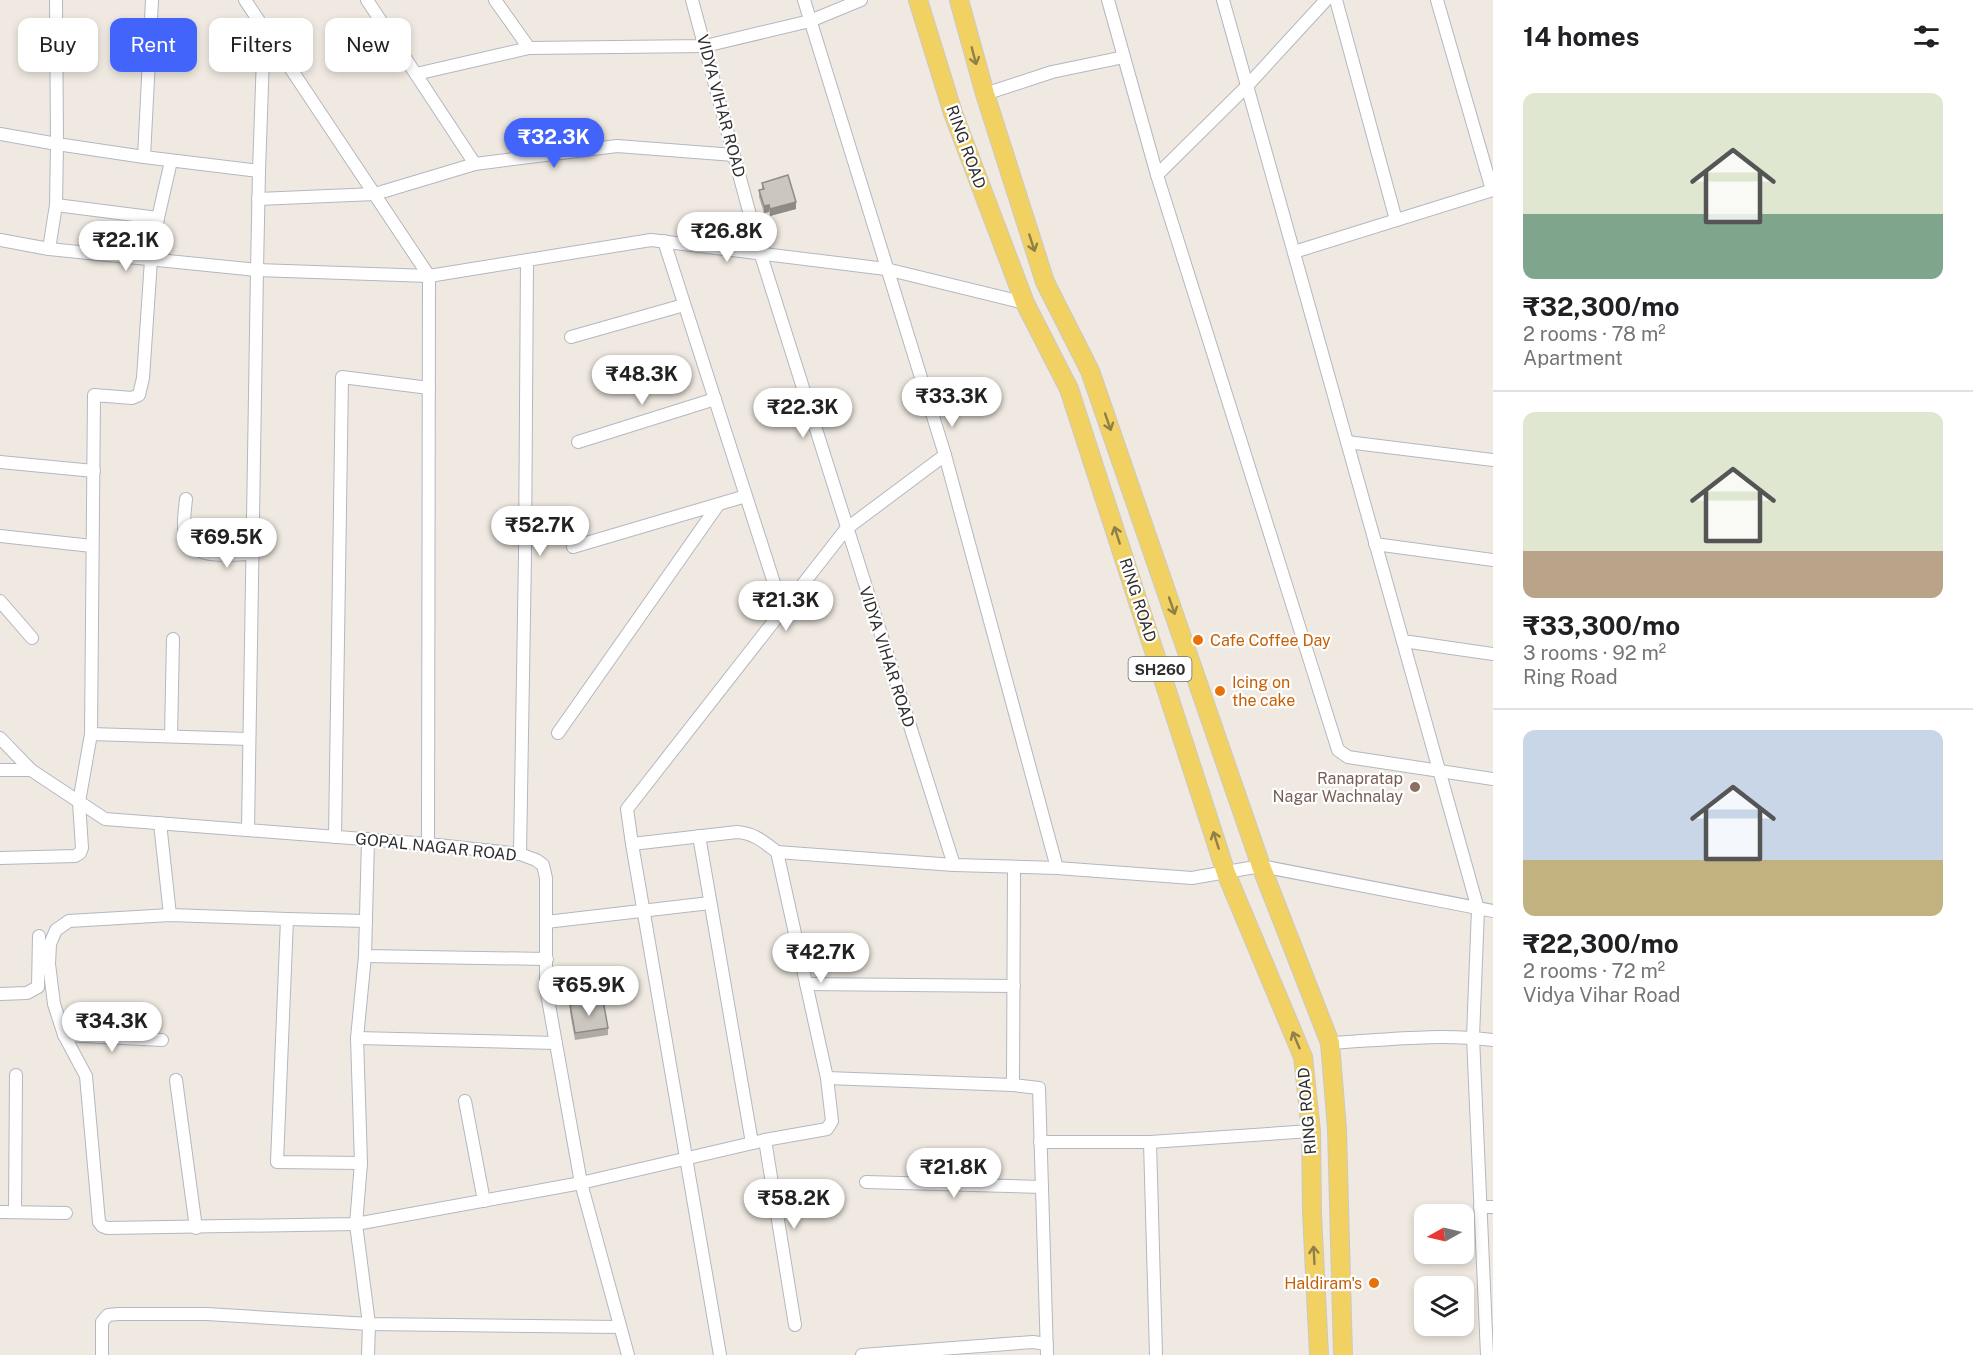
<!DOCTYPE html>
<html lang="en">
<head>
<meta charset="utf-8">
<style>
  body { margin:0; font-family:"Public Sans",sans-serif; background:#f2f2f2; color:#202124; height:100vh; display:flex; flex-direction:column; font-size:22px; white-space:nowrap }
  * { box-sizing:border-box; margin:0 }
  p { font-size:20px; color:#757577 }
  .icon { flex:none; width:33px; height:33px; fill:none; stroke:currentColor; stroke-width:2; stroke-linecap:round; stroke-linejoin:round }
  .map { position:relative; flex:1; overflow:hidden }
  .drawer { display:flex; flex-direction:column; background:#fff; width:480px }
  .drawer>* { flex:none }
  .hud { position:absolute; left:18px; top:18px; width:570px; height:54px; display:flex; gap:12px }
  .needle { width:39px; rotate:262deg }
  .controls { position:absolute; left:1414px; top:1204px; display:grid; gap:12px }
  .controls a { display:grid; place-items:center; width:60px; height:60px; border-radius:12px; background:#fff; box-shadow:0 3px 9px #0003; font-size:30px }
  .price { position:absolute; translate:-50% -51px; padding:0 14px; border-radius:21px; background:#fff; color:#222; font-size:20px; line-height:39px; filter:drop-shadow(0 2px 3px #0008) }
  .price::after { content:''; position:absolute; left:50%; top:36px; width:18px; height:14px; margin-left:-9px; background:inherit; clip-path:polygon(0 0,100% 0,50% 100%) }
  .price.on { background:#4264fb; color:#fff }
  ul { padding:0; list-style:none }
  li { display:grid; align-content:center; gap:12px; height:318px; padding:0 30px }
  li+li { border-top:2px solid #e0e0e0 }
  li span { display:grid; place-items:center; height:186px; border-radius:12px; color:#555 }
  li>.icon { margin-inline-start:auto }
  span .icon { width:108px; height:108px; fill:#fffc; stroke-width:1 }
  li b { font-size:26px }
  h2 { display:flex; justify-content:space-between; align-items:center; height:72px; padding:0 30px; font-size:26px }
  .tag { padding:0 21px; border-radius:12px; background:#fff; box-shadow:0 3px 9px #0003; font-size:21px; line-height:54px }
  .tag.on { background:#4264fb; color:#fff }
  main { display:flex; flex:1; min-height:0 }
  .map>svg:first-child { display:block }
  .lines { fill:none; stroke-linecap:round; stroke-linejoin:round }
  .street-casing { stroke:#b4b7c1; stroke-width:14 }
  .primary-casing { stroke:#c9c9c9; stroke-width:20 }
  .street { stroke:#fff; stroke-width:12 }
  .primary { stroke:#f2d163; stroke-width:18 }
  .wall { fill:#afaba4 }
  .shaded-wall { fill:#8e8b86 }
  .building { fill:#cbc7bf; stroke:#8e8b86; stroke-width:1.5 }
  .oneway { stroke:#908048 }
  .food-dot { fill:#e8710a; stroke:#fff; stroke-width:2 }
  .education-dot { fill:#8d6e63; stroke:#fff; stroke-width:2 }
  .labels { text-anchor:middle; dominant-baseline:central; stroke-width:4.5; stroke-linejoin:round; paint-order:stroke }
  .shield { fill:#fff; stroke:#6d6d6d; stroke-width:1.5 }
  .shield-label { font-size:15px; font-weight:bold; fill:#2e2e2e }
  .street-label { font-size:16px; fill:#2e2e2e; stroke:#fff }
  .food-label { font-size:16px; fill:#c56008; stroke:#fff; text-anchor:start }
  .education-label { font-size:16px; fill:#785e54; stroke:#fff; text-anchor:end }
</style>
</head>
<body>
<main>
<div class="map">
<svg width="1493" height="1355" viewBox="0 0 1493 1355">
  <rect width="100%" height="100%" fill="#efe9e1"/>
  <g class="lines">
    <g class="street-casing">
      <g id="street">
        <polyline points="56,0 57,144 144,157"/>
        <polyline points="245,0 429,276 428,844"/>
        <polyline points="367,0 475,164"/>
        <polyline points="495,0 529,48"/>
        <polyline points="692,0 760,252 954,865"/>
        <polyline points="804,0 945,455 1057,868"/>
        <polyline points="1108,0 1157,175 1338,750 1348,757 1493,779"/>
        <polyline points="1223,0 1478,909 1473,1037 1487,1355"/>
        <polyline points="1336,0 1396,220"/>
        <polyline points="1437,0 1492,190"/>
        <polyline points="416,74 529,48 705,46 810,21 861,0"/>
        <polyline points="985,94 1052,72 1124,57"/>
        <polyline points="0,134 57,144 56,205 49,249"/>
        <polyline points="259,171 264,28"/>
        <polyline points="1157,175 1247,86 1326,0"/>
        <polyline points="258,199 375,194 475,164 617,146 734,155"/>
        <polyline points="56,205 158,218"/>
        <polyline points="0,240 49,249 257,270 259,171 144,157 152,0"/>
        <polyline points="664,241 783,611"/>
        <polyline points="1294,252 1493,190"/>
        <polyline points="571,337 684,305"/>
        <polyline points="578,442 715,399"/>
        <polyline points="1347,442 1493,460"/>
        <path d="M945,455l-99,74 -219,280 5,35 105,-12c17,1 27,10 40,20l177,13 103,3 135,10 69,-12 232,45"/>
        <polyline points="0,462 94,471"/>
        <path d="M186,499c-1,11 -4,28 0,38 9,24 45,17 65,17"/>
        <polyline points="0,536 92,546"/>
        <polyline points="1375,544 1493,560"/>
        <polyline points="573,547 746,496"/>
        <polyline points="0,601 32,638"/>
        <polyline points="1403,641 1493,654"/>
        <polyline points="558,733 718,505"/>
        <polyline points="91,734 94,395 132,398 139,395 143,378 151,260 158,218 171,161"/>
        <polyline points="171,736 173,639"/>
        <polyline points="0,738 31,770 105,819 428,844 520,854 536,860 543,865 546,878 546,988 581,1183 628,1355"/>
        <polyline points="0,770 31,770"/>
        <polyline points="160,823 170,915"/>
        <polyline points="248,830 257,270 429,276 651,240 886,269 1025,303"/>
        <polyline points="699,836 752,1143"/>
        <polyline points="335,837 342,377 429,388"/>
        <polyline points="368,839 365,956 547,959"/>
        <polyline points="632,844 720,1355"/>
        <polyline points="520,854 525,555 527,260"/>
        <polyline points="0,858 75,856 80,853 82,848 79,802 91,734 249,739"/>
        <polyline points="1014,867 1013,1085 1039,1088 1047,1355"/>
        <polyline points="287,919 366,921"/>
        <polyline points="546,922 710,903"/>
        <polyline points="365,956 357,1038 361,1163 356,1224 369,1324 620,1327"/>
        <polyline points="806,984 1014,986"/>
        <polyline points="0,994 27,993 38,987 39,936"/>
        <polyline points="64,1035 162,1040"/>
        <polyline points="357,1038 556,1043"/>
        <path d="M1330,1043c54,-3 109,-10 163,-3"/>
        <polyline points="827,1078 1013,1085"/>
        <polyline points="176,1080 196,1228"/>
        <polyline points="465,1101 484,1201"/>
        <polyline points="765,1140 795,1325"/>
        <polyline points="1040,1142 1150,1142 1311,1131"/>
        <polyline points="1150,1142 1156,1355"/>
        <polyline points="361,1163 277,1162 287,919 170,915 69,921 56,930 50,944 49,964 54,1004 64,1035 86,1076 99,1222 102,1226 107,1228 356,1224 581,1183 765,1140 827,1129 832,1121 827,1078 777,852"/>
        <polyline points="866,1182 1042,1187"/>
        <polyline points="1480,1207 1493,1207"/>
        <polyline points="0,1212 66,1213"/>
        <polyline points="15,1212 16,1075"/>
        <polyline points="102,1355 102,1322 108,1315 118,1314 207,1314 369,1324 368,1355"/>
        <polyline points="862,1355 1033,1342 1047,1344"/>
      </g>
    </g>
    <g class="primary-casing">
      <g id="primary">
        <polyline points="918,0 953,113 1025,303 1069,389 1226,873 1303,1057 1311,1131 1312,1213 1319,1355"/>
        <polyline points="959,0 985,94 1045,282 1090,371 1261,866 1330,1043 1337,1129 1343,1355"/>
      </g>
    </g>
    <use href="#street" class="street"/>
    <use href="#primary" class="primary"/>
  </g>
  <g class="wall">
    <polygon points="762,183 796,209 770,216 769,212 764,213 759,197 759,190 762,189"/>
    <polygon points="570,1005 608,1028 608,1035 575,1040 570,1012"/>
  </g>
  <g class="shaded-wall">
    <polygon points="796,202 796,209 770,216 770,209"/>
    <polygon points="769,205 769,212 764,213 764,206"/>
  </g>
  <g class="building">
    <polygon points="788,175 796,202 770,209 769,205 764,206 759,190 764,189 762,183"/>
    <polygon points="603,1000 608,1028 575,1033 570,1005"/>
  </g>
  <defs><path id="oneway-shaft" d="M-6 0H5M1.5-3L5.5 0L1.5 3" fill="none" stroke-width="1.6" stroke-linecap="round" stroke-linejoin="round" transform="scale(1.5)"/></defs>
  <g class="oneway">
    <use href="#oneway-shaft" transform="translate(974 56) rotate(75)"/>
    <use href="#oneway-shaft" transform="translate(1032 243) rotate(72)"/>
    <use href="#oneway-shaft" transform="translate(1108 422) rotate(71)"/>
    <use href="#oneway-shaft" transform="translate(1117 535) rotate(-108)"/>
    <use href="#oneway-shaft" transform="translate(1172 606) rotate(71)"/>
    <use href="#oneway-shaft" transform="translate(1216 840) rotate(-108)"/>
    <use href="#oneway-shaft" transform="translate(1296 1040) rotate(-113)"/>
    <use href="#oneway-shaft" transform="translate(1314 1255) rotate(-93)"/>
  </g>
  <g class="food-dot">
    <circle cx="1198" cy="640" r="6"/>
    <circle cx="1220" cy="691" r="6"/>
    <circle cx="1374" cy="1283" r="6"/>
  </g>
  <circle class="education-dot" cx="1415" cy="787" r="6"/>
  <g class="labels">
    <rect class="shield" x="1128.5" y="657" width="63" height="24" rx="4.5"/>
    <g class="shield-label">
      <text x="1160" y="669">SH260</text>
    </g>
    <g class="street-label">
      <text transform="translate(721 106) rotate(75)">VIDYA VIHAR ROAD</text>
      <text transform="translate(966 147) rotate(70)">RING ROAD</text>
      <text transform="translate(1138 600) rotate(72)">RING ROAD</text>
      <text transform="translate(887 657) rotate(72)">VIDYA VIHAR ROAD</text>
      <text transform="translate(436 847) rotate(6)">GOPAL NAGAR ROAD</text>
      <text transform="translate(1307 1111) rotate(-95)">RING ROAD</text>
    </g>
    <g class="food-label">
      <text x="1210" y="640">Cafe Coffee Day</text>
      <text x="1232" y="682">Icing on<tspan x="1232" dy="18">the cake</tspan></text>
      <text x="1362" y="1283" text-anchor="end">Haldiram's</text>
    </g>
    <g class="education-label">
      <text x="1403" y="778">Ranapratap<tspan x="1403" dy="18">Nagar Wachnalay</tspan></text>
    </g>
  </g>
</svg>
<div class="controls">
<a><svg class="needle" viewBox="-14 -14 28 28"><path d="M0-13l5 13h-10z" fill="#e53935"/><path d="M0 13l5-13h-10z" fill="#757577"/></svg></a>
<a><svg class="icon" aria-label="layers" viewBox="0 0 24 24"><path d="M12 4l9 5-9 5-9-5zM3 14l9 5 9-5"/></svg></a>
</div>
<b class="price on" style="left:554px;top:169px">₹32.3K</b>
<b class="price" style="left:727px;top:263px">₹26.8K</b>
<b class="price" style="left:126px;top:272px">₹22.1K</b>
<b class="price" style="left:642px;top:406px">₹48.3K</b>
<b class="price" style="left:952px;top:428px">₹33.3K</b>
<b class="price" style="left:803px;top:439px">₹22.3K</b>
<b class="price" style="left:540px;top:557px">₹52.7K</b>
<b class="price" style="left:227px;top:569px">₹69.5K</b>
<b class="price" style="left:786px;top:632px">₹21.3K</b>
<b class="price" style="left:821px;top:984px">₹42.7K</b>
<b class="price" style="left:589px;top:1017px">₹65.9K</b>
<b class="price" style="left:112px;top:1053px">₹34.3K</b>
<b class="price" style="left:954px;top:1199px">₹21.8K</b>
<b class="price" style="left:794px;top:1230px">₹58.2K</b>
<div class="hud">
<a class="tag">Buy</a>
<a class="tag on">Rent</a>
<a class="tag">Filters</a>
<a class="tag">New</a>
</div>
</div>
<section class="drawer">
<h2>14 homes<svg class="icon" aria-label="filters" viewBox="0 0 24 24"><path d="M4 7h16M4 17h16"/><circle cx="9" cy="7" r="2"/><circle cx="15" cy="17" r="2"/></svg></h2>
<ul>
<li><span style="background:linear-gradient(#dfe7d0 65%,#7fa58c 0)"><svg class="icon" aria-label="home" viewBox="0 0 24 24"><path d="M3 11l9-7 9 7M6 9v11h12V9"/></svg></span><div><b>₹32,300/mo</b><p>2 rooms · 78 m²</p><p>Apartment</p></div></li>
<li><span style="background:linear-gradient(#dfe7d0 75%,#b9a48a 0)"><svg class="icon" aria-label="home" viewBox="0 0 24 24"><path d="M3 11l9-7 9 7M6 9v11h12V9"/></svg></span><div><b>₹33,300/mo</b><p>3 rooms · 92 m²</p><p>Ring Road</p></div></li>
<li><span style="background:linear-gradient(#c9d6e8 70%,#c2b280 0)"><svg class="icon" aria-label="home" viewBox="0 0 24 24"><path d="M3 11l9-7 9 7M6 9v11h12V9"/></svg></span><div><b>₹22,300/mo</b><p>2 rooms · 72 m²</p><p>Vidya Vihar Road</p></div></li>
</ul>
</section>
</main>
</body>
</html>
